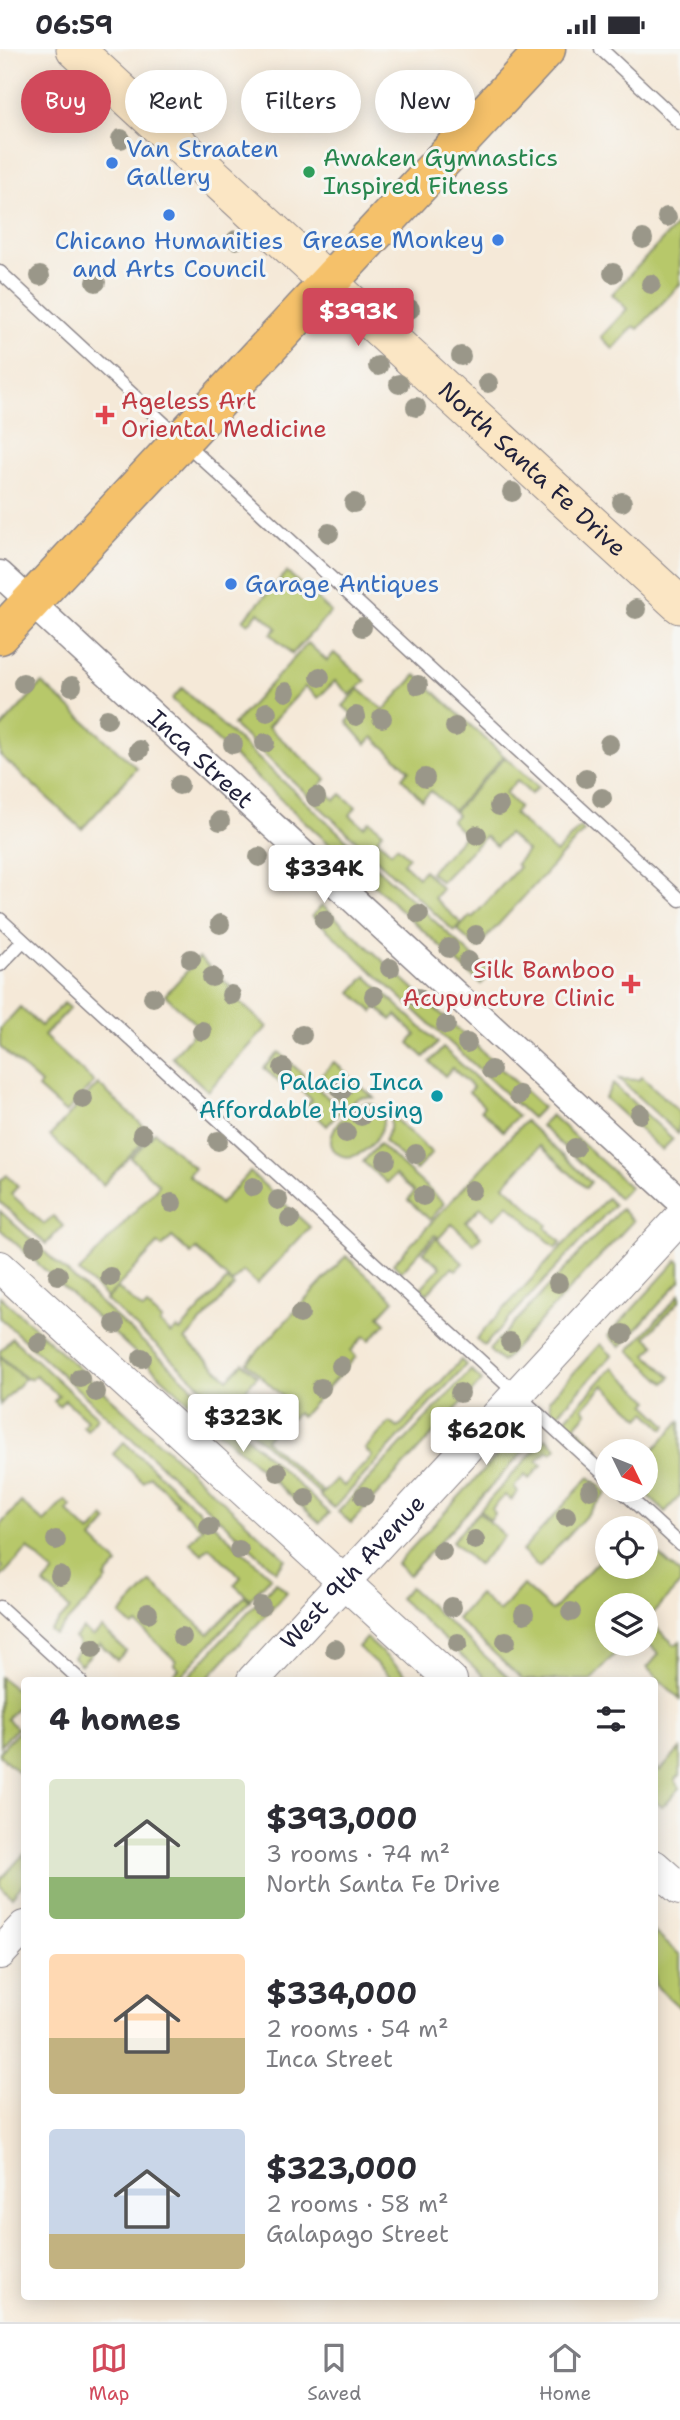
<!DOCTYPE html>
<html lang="en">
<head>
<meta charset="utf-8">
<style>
  body { margin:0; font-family:"Shantell Sans",sans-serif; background:#f7f7f7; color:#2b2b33; height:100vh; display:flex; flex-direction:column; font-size:26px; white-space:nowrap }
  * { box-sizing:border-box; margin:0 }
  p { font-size:23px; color:#7c7c81 }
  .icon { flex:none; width:38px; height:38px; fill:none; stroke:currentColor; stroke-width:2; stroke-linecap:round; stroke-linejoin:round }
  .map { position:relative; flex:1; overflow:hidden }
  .sheet { position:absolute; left:21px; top:1628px; width:637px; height:623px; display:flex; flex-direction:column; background:#fff; border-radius:7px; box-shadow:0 4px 18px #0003 }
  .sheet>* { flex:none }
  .guide { position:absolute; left:21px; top:21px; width:639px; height:63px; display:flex; gap:14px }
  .needle { width:46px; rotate:133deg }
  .fabs { position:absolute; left:595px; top:1390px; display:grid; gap:14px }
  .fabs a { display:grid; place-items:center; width:63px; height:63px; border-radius:50%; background:#fff; box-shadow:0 4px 18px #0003; font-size:35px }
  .price { position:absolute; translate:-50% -60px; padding:0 16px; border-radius:7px; background:#fff; color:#222; font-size:23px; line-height:46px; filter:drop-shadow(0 2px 4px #0008) }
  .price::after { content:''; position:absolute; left:50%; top:42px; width:21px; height:16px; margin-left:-10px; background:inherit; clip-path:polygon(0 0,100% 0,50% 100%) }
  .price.current { background:#d1495b; color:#fff }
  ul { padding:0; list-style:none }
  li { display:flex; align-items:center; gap:21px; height:175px; padding:0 28px }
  li span { display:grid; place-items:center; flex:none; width:196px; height:140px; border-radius:7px; color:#555 }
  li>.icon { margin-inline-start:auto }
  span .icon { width:84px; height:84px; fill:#fffc; stroke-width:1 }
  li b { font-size:30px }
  h2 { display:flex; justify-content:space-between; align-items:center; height:84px; padding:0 28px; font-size:30px }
  .tag { padding:0 24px; border-radius:32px; background:#fff; box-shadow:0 4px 18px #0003; font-size:24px; line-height:63px }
  .tag.current { background:#d1495b; color:#fff }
  .status { display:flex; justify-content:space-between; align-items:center; height:49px; padding:0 35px; background:#fff; direction:ltr }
  .status svg { height:19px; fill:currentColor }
  .dock { display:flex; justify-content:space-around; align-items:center; height:98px; border-top:2px solid #e1e1e2; background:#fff; font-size:19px; color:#7c7c81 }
  .dock a { display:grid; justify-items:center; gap:4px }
  .dock .current { color:#d1495b }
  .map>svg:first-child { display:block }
  .green { fill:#b7c86b; stroke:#6c7553; stroke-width:2 }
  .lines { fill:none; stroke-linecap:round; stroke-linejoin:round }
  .service-casing { stroke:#8c868a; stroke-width:15 }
  .minor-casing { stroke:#8c868a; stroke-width:29 }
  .tertiary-casing { stroke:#8c868a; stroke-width:34 }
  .secondary-casing { stroke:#8c868a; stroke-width:39 }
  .primary-casing { stroke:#8c868a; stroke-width:41 }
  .service { stroke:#fff; stroke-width:12 }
  .minor { stroke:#fff; stroke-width:26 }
  .tertiary { stroke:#fff; stroke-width:32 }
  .secondary { stroke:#fbe6c4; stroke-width:37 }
  .primary { stroke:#f5c16b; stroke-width:38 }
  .tree { fill:#9a9789 }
  .shop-dot { fill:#3f7fe0; stroke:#f6f6f2; stroke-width:2.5 }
  .leisure-dot { fill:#2e9e5b; stroke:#f6f6f2; stroke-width:2.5 }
  .health-dot { fill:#e0444e; stroke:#f6f6f2; stroke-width:2.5 }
  .culture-dot { fill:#0f9aa8; stroke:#f6f6f2; stroke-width:2.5 }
  .labels { text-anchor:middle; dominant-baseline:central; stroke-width:6; stroke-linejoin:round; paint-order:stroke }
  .shop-label { font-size:24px; fill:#366cbe; stroke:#f6f6f2; text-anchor:start }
  .leisure-label { font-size:24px; fill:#27864d; stroke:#f6f6f2; text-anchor:start }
  .health-label { font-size:24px; fill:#be3a42; stroke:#f6f6f2; text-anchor:start }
  .street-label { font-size:24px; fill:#22223b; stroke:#f6f6f2 }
  .culture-label { font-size:24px; fill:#0d838f; stroke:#f6f6f2; text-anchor:end }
</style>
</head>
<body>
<div class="status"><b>06:59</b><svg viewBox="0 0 49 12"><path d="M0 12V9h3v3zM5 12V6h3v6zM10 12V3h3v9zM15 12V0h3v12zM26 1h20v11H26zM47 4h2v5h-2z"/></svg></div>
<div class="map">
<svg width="680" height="2273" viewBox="0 0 680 2273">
  <rect width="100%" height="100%" fill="#f6f6f2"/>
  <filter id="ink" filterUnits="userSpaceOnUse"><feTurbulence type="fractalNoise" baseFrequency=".0143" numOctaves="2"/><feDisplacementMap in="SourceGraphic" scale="14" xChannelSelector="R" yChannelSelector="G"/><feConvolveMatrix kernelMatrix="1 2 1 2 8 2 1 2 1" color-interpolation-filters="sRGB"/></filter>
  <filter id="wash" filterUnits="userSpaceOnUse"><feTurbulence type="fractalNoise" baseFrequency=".00686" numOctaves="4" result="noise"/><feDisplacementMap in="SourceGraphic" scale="28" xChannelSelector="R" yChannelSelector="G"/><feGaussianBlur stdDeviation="1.57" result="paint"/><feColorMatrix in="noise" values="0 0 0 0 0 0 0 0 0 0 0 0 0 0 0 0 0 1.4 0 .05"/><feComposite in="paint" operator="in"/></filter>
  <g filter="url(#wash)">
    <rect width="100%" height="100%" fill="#f5e9d8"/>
    <g class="green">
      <polygon points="680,172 680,235 638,280 634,277 613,300 601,288 627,260 612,245"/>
      <polygon points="287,523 331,563 292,605 271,585 277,579 259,563 248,575 243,571"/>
      <polygon points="308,594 327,612 334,604 366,632 350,646 335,632 318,649 305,638 268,678 326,730 310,748 233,676"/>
      <polygon points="416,626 504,707 453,762 431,742 422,751 402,729 409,721 373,688 366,695 347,673 353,666 343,657 359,640 384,661"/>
      <polygon points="42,634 137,719 82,780 0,706 0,680"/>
      <polygon points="182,639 491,924 481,935 172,650"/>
      <polygon points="505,708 538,738 531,745 517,732 505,744 519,758 514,765 556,804 580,778 584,782 477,899 457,881 470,867 472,869 519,818 516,815 527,802 508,785 496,797 485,787 441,833 430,823 465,786 451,772 457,766 454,763"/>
      <polygon points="321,738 335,751 341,745 356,758 350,766 364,778 370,772 383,783 377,790 391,803 397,797 409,808 403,814 418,828 424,821 442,840 434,849 461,874 454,882 311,750"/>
      <polygon points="322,856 543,1058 532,1069 312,867"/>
      <polygon points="199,909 231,938 228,942 267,978 208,1042 172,1008 199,978 165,946"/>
      <polygon points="366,927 438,994 424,1008 409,994 416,986 396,966 391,971 377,958 373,963 351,943"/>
      <polygon points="64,954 70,959 44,987 94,1033 66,1064 38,1039 41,1035 0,998 0,980 20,958 41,977"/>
      <polygon points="443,999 518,1067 503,1082 481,1061 484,1057 469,1043 473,1038 452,1019 445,1027 430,1013"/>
      <polygon points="279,1003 341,1061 327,1077 306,1057 312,1051 286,1027 280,1034 264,1019"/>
      <polygon points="334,1013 374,1049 361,1048 345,1057 317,1031"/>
      <polygon points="642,1028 680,1063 678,1085 619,1030 638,1031"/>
      <polygon points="98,1035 151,1084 103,1136 50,1087"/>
      <polygon points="613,1035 673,1090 662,1101 605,1049"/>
      <path d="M368,1054c39,10 -7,69 -31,50 -20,-16 14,-49 31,-50z"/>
      <polygon points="391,1066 432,1104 416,1121 384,1092 390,1079"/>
      <polygon points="551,1066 630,1138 619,1149 541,1077"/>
      <polygon points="525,1072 591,1133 586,1139 540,1097 504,1136 548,1176 546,1179 561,1193 556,1199 508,1155 494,1170 481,1158 466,1173 481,1187 474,1195 452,1175 439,1189 435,1186 401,1223 393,1215"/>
      <polygon points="155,1083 194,1119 188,1126 220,1155 250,1123 310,1178 257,1235 243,1222 232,1234 196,1200 191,1205 172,1188 162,1198 158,1195 107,1249 79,1223 159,1136 131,1109"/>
      <polygon points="379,1095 444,1154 430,1171 408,1151 414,1143 395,1126 387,1134 363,1113"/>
      <polygon points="7,1126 18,1137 11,1145 44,1175 53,1167 63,1177 46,1195 0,1153 0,1132"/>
      <polygon points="607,1149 614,1156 484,1297 476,1290"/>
      <polygon points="621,1160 633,1172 502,1313 489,1301"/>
      <polygon points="0,1162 211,1355 202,1365 0,1180"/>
      <polygon points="436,1189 463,1214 456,1221 452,1218 427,1245 421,1239 440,1218 423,1203"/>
      <polygon points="346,1207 394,1251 379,1267 386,1274 370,1291 364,1287 351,1302 356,1308 301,1368 297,1364 291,1370 286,1366 272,1380 266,1375 287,1352 247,1314"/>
      <polygon points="677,1211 680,1214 680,1232 620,1298 608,1287"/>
      <polygon points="227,1231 234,1237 185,1291 228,1330 243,1314 257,1327 236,1352 271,1384 265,1391 322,1442 320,1445 106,1251 118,1239 143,1261 147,1257 162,1271 160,1274 171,1285 177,1279 180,1282"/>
      <polygon points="680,1245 680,1251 646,1288 655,1296 647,1306 671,1328 665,1334 629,1301"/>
      <polygon points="0,1247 286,1510 276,1522 0,1269"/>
      <polygon points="12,1289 98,1368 87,1381 83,1377 87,1371 65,1351 59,1357 54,1352 59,1347 36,1326 31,1331 28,1329 26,1330 0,1306 0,1302"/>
      <polygon points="600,1295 612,1306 555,1368 552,1365 549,1351"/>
      <polygon points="0,1308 24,1330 0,1356"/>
      <polygon points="461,1311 466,1316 334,1459 320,1447 336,1430 344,1437 372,1407 365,1400 390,1373 398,1379"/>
      <polygon points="613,1318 650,1352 646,1356 667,1376 664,1380 646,1363 640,1369 604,1336 583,1359 587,1364 575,1377 600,1401 597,1404 563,1372"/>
      <polygon points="471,1321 482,1332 351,1474 338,1463"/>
      <polygon points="222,1365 329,1464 320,1474 212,1376"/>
      <polygon points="680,1372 680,1447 665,1463 641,1440 646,1440 646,1409"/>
      <polygon points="527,1374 539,1386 409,1526 397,1515"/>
      <polygon points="546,1389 557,1399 552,1404 548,1401 537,1412 542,1416 529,1430 525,1426 514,1438 518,1443 511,1451 505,1446 492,1460 495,1465 490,1471 480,1461"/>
      <polygon points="124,1393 271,1528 250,1550 234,1536 241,1528 209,1498 202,1505 189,1493 202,1479 175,1455 177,1453 150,1427 143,1433 113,1405"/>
      <polygon points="589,1428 607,1444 539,1518 522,1502"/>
      <polygon points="65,1451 71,1457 67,1462 90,1484 104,1468 108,1472 92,1490 118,1515 105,1529 107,1531 55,1586 50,1582 70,1560 44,1535 54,1524 28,1499 0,1529 0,1522 3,1518 0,1515 0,1476 21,1453 44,1473"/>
      <polygon points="479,1463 505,1487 478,1516 452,1492"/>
      <polygon points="646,1494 680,1525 680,1535 646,1572 646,1556 607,1556 607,1594 625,1594 591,1631 523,1631 457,1570 479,1545 499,1563 523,1536 552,1562 607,1502 607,1517 646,1517"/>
      <polygon points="151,1533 209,1585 245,1547 250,1552 177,1631 169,1631 179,1620 174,1615 176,1612 137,1575 133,1578 120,1566"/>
      <polygon points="276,1533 287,1543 206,1631 185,1631"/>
      <polygon points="410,1538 511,1631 488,1631 399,1549"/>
      <polygon points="649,1572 675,1596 680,1592 680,1650 647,1619 659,1605 646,1592 646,1575"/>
      <polygon points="102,1579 126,1602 117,1611 100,1595 81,1616 73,1608 80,1600 78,1593 74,1589 83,1580 93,1588"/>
      <polygon points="366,1589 412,1631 394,1631 358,1598"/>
      <polygon points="0,1628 24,1647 24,1651 7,1670 17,1679 0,1697"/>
      <polygon points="18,1683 24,1689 24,1729 0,1706 0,1702"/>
      <polygon points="680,1700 680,1726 675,1731 680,1739 662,1758 655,1752 655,1717 660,1722"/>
      <polygon points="24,1805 24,1834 12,1848 0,1837 0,1831"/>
      <polygon points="654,1883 680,1906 680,1959 655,1936"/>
    </g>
  </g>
  <g filter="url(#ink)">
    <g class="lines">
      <g class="service-casing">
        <g id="service">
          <polyline points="601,0 680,74"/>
          <polyline points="0,223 680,851"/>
          <polyline points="0,870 607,1428"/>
          <polyline points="0,916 23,892"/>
          <polyline points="620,1440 680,1495"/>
          <polyline points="0,1558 80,1631"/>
        </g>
      </g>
      <g class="minor-casing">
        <g id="minor">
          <path id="s1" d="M0,525l680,627"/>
        </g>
      </g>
      <g class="tertiary-casing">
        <g id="tertiary">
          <polyline points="0,1218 451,1631"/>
          <path id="s2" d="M253,1631l427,-462"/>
          <polyline points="654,1817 680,1840"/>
          <polyline points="0,1904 24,1878"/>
        </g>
      </g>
      <g class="secondary-casing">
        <g id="secondary">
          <path id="s3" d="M75,0l605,556"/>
        </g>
      </g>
      <g class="primary-casing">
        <polyline id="primary" points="0,586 546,0"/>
      </g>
      <use href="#service" class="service"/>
      <use href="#minor" class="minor"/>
      <use href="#tertiary" class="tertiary"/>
      <use href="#secondary" class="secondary"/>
      <use href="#primary" class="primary"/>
    </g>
    <g class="tree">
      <circle cx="121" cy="90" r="10"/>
      <circle cx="667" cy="168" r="10"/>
      <circle cx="643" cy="190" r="10"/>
      <circle cx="236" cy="191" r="10"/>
      <circle cx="613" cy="224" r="10"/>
      <circle cx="40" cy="227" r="10"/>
      <circle cx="96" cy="233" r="10"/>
      <circle cx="651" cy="235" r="10"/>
      <circle cx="410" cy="260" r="10"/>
      <circle cx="461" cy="307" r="10"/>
      <circle cx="378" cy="317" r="10"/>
      <circle cx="488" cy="334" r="10"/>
      <circle cx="399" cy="335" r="10"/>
      <circle cx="416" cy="358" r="10"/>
      <circle cx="512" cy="443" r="10"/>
      <circle cx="622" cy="453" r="10"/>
      <circle cx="354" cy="454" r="10"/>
      <circle cx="329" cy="484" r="10"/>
      <circle cx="636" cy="560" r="10"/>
      <circle cx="362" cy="578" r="10"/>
      <circle cx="320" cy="628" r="10"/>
      <circle cx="23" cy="634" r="10"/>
      <circle cx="418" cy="636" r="10"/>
      <circle cx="72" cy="637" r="10"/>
      <circle cx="286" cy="643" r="10"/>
      <circle cx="267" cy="663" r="10"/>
      <circle cx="356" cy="667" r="10"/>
      <circle cx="382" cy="669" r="10"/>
      <circle cx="107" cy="670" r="10"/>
      <circle cx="455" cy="678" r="10"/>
      <circle cx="265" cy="694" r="10"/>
      <circle cx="233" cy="695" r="10"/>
      <circle cx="609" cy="695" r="10"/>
      <circle cx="139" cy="701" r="10"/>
      <circle cx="425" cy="729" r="10"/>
      <circle cx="586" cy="729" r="10"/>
      <circle cx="179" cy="736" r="10"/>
      <circle cx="316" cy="748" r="10"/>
      <circle cx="602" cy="749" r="10"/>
      <circle cx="499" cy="757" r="10"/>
      <circle cx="220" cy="772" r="10"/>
      <circle cx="477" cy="786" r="10"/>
      <circle cx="259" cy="808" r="10"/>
      <circle cx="419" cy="865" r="10"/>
      <circle cx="324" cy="871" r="10"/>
      <circle cx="220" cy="875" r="10"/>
      <circle cx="476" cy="886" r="10"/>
      <circle cx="449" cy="899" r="10"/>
      <circle cx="191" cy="910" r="10"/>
      <circle cx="468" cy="912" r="10"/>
      <circle cx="390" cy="919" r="10"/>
      <circle cx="212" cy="928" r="10"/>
      <circle cx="231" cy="946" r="10"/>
      <circle cx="374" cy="947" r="10"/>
      <circle cx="153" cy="948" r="10"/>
      <circle cx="418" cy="949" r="10"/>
      <circle cx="446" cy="976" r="10"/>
      <circle cx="202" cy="982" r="10"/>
      <circle cx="302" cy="986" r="10"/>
      <circle cx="467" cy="994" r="10"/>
      <circle cx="283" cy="1019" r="10"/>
      <circle cx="491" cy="1021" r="10"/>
      <circle cx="342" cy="1041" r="10"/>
      <circle cx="519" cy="1046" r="10"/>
      <circle cx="83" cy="1050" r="10"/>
      <circle cx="640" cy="1065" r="10"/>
      <circle cx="361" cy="1067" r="10"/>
      <circle cx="346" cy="1084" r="10"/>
      <circle cx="142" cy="1085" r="10"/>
      <circle cx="218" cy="1092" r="10"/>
      <circle cx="575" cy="1099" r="10"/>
      <circle cx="416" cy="1105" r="10"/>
      <circle cx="386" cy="1111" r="10"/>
      <circle cx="253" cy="1138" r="10"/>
      <circle cx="472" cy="1141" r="10"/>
      <circle cx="423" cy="1147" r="10"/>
      <circle cx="278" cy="1151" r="10"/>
      <circle cx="172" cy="1154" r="10"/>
      <circle cx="290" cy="1170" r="10"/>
      <circle cx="35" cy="1197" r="10"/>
      <circle cx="58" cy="1226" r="10"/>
      <circle cx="110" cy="1228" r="10"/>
      <circle cx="558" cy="1234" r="10"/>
      <circle cx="300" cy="1265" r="10"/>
      <circle cx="115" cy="1275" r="10"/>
      <circle cx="623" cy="1285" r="10"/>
      <circle cx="510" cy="1293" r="10"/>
      <circle cx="39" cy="1294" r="10"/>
      <circle cx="142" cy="1309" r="10"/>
      <circle cx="341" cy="1317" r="10"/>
      <circle cx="80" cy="1329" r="10"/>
      <circle cx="321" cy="1339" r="10"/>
      <circle cx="96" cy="1343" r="10"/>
      <circle cx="460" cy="1344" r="10"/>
      <circle cx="518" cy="1392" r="10"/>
      <circle cx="278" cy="1423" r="10"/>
      <circle cx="590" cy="1441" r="10"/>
      <circle cx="364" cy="1447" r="10"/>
      <circle cx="306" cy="1449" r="10"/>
      <circle cx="566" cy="1467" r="10"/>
      <circle cx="209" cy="1478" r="10"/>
      <circle cx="56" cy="1491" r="10"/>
      <circle cx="475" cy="1491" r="10"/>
      <circle cx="239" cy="1501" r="10"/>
      <circle cx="442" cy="1502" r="10"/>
      <circle cx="60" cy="1527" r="10"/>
      <circle cx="261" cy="1557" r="10"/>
      <circle cx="452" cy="1558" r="10"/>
      <circle cx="571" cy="1563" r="10"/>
      <circle cx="148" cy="1564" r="10"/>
      <circle cx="524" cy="1565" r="10"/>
      <circle cx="182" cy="1588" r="10"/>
      <circle cx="506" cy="1592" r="10"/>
      <circle cx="458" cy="1594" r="10"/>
      <circle cx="93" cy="1599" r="10"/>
      <circle cx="335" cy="1600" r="10"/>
    </g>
  </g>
  <g class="shop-dot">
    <circle cx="112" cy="114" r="7"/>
    <circle cx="169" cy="166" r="7"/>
    <circle cx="498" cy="191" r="7"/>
    <circle cx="231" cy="535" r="7"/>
  </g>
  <circle class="leisure-dot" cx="309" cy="123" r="7"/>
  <g class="health-dot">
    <path d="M101.5 355.5h7v7h7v7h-7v7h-7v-7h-7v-7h7z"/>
    <path d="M627.5 924.5h7v7h7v7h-7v7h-7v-7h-7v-7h7z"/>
  </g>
  <circle class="culture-dot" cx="437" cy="1047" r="7"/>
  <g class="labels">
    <g class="shop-label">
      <text x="126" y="100">Van Straaten<tspan x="126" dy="28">Gallery</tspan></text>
      <text x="484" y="191" text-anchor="end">Grease Monkey</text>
      <text x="169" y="192" text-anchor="middle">Chicano Humanities<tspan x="169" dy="28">and Arts Council</tspan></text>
      <text x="245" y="535">Garage Antiques</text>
    </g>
    <g class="leisure-label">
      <text x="323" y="109">Awaken Gymnastics<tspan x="323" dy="28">Inspired Fitness</tspan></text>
    </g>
    <g class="health-label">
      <text x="121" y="352">Ageless Art<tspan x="121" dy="28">Oriental Medicine</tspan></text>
      <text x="615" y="921" text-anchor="end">Silk Bamboo<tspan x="615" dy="28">Acupuncture Clinic</tspan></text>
    </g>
    <g class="street-label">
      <text stroke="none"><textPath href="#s3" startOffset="621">North Santa Fe Drive</textPath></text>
      <text stroke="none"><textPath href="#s1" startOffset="273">Inca Street</textPath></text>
      <text stroke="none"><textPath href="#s2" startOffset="147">West 9th Avenue</textPath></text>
    </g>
    <g class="culture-label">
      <text x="423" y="1033">Palacio Inca<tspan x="423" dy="28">Affordable Housing</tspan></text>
    </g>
  </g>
</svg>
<div class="fabs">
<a><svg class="needle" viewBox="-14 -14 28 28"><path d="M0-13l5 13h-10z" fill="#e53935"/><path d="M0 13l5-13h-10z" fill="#7c7c81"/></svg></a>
<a><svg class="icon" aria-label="locate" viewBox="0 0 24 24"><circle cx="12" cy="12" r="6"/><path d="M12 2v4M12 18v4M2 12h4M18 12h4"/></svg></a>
<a><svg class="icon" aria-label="layers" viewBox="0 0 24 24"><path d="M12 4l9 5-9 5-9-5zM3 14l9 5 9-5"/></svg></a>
</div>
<b class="price current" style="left:358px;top:299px">$393K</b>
<b class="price" style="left:324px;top:856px">$334K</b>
<b class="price" style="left:243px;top:1405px">$323K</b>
<b class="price" style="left:486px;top:1418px">$620K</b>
<div class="guide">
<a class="tag current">Buy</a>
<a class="tag">Rent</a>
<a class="tag">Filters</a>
<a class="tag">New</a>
</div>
<section class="sheet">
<h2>4 homes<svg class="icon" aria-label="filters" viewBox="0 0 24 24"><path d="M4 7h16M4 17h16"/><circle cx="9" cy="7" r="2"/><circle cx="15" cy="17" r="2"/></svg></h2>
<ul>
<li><span style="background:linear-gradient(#dfe7d0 70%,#8fb573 0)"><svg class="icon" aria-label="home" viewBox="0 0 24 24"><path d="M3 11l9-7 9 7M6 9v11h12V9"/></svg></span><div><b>$393,000</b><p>3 rooms · 74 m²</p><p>North Santa Fe Drive</p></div></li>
<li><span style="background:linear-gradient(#ffd9b3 60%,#c2b280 0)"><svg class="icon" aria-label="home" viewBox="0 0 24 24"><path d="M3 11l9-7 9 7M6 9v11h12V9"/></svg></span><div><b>$334,000</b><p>2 rooms · 54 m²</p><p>Inca Street</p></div></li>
<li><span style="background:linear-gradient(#c9d6e8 75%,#c2b280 0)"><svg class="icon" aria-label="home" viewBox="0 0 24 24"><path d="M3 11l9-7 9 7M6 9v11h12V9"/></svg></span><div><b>$323,000</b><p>2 rooms · 58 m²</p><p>Galapago Street</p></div></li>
</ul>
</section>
</div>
<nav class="dock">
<a class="current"><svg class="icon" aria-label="map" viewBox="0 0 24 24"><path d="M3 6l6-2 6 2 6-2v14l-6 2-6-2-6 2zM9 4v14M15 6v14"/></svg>Map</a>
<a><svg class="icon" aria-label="saved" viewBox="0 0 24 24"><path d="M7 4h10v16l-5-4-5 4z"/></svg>Saved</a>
<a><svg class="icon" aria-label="home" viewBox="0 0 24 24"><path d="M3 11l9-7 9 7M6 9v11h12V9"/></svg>Home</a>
</nav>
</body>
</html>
